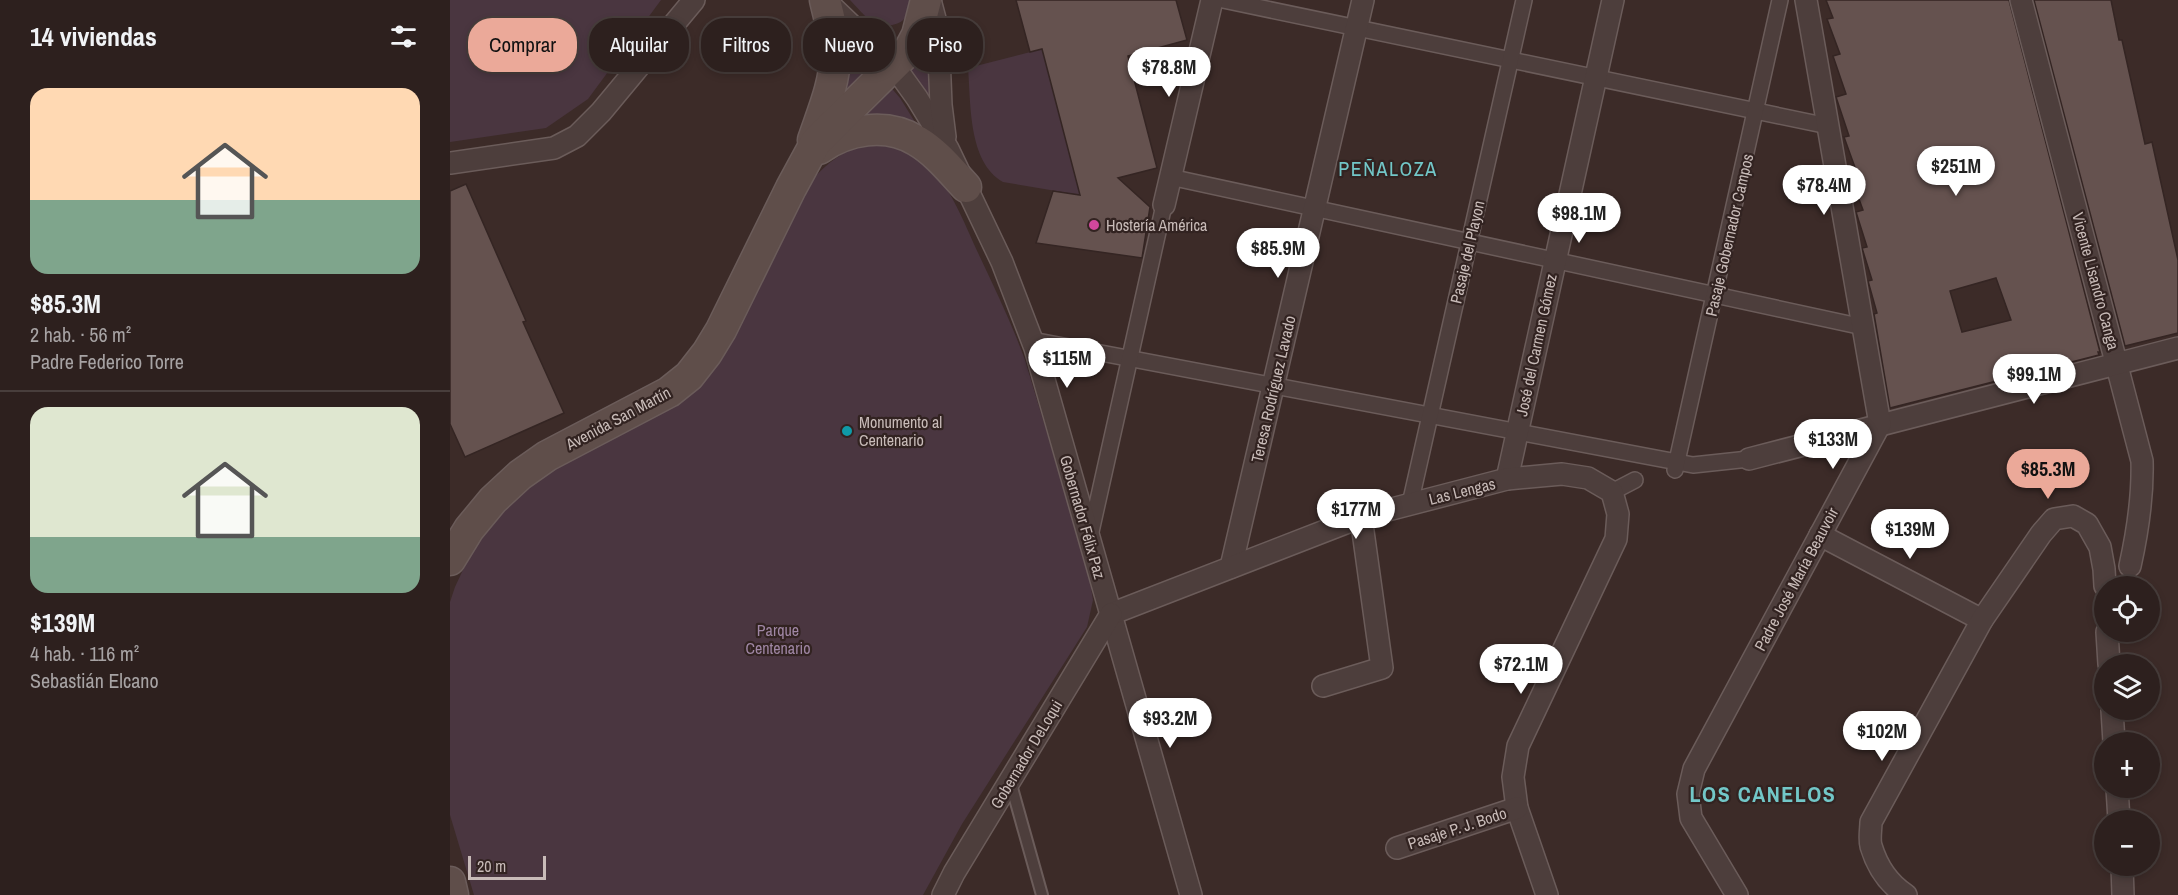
<!DOCTYPE html>
<html lang="es">
<head>
<meta charset="utf-8">
<style>
  body { margin:0; font-family:"Archivo Narrow",sans-serif; background:#352827; color:#f1f3f6; height:100vh; display:flex; flex-direction:column; font-size:22px; white-space:nowrap }
  * { box-sizing:border-box; margin:0 }
  p { font-size:20px; color:#a7a3a4 }
  .icon { flex:none; width:33px; height:33px; fill:none; stroke:currentColor; stroke-width:2; stroke-linecap:round; stroke-linejoin:round }
  .map { position:relative; flex:1; overflow:hidden }
  .sheet { display:flex; flex-direction:column; background:#2d201e; width:450px }
  .sheet>* { flex:none }
  .banner { position:absolute; left:18px; top:18px; width:570px; height:54px; display:flex; gap:12px }
  .tools { position:absolute; left:1644px; top:576px; display:grid; gap:12px }
  .tools a { display:grid; place-items:center; width:66px; height:66px; border-radius:50%; background:#2d201e; box-shadow:0 3px 9px #0003,0 0 0 2px #483e3c; font-size:30px }
  .scale { position:absolute; left:18px; bottom:15px; width:78px; box-sizing:border-box; padding-left:6px; border:3px solid #c8bbb8; border-top:0; font-size:16px; line-height:21px; white-space:nowrap; color:#c8bbb8; -webkit-text-stroke:4px #322321; paint-order:stroke }
  .price { position:absolute; translate:-50% -51px; padding:0 14px; border-radius:21px; background:#fff; color:#222; font-size:20px; line-height:39px; filter:drop-shadow(0 2px 3px #0008) }
  .price::after { content:''; position:absolute; left:50%; top:36px; width:18px; height:14px; margin-left:-9px; background:inherit; clip-path:polygon(0 0,100% 0,50% 100%) }
  .price.active { background:#eba999; color:#111 }
  ul { padding:0; list-style:none }
  li { display:grid; align-content:center; gap:12px; height:318px; padding:0 30px }
  li+li { border-top:2px solid #483e3c }
  li span { display:grid; place-items:center; height:186px; border-radius:18px; color:#555 }
  li>.icon { margin-inline-start:auto }
  span .icon { width:108px; height:108px; fill:#fffc; stroke-width:1 }
  li b { font-size:26px }
  h2 { display:flex; justify-content:space-between; align-items:center; height:72px; padding:0 30px; font-size:26px }
  .chip { padding:0 21px; border-radius:24px; background:#2d201e; box-shadow:0 3px 9px #0003,0 0 0 2px #483e3c; font-size:21px; line-height:54px }
  .chip.active { background:#eba999; color:#111 }
  main { display:flex; flex:1; min-height:0 }
  .map>svg:first-child { display:block }
  .green { fill:#4a3640 }
  .building { fill:#65524f; stroke:#342523; stroke-width:1.5; fill-rule:evenodd }
  .lines { fill:none; stroke-linecap:round; stroke-linejoin:round }
  .service-casing { stroke:#6b5c5a; stroke-width:14 }
  .pedestrian-casing { stroke:#6b5c5a; stroke-width:18 }
  .minor-casing { stroke:#6b5c5a; stroke-width:24 }
  .secondary-casing { stroke:#6b5c5a; stroke-width:33 }
  .service { stroke:#4d3e3c; stroke-width:10 }
  .pedestrian { stroke:#4d3e3c; stroke-width:15 }
  .minor { stroke:#4d3e3c; stroke-width:21 }
  .secondary { stroke:#5f4e4a; stroke-width:30 }
  .hotel-dot { fill:#d1479c; stroke:#322321; stroke-width:2 }
  .culture-dot { fill:#0f9aa8; stroke:#322321; stroke-width:2 }
  .labels { text-anchor:middle; dominant-baseline:central; stroke-width:4.5; stroke-linejoin:round; paint-order:stroke }
  .poi-label { font-size:16px; fill:#c8bbb8; stroke:#322321; text-anchor:start }
  .street-label { font-size:16px; fill:#c8bbb8; stroke:#322321 }
  .park-label { font-size:16px; fill:#a087a5; stroke:#322321 }
  .quarter-label { font-size:20px; letter-spacing:1.5px; fill:#72c7c8; stroke:#322321 }
  .district-label { font-size:22px; font-weight:bold; letter-spacing:1.5px; fill:#72c7c8; stroke:#322321 }
</style>
</head>
<body>
<main>
<section class="sheet">
<h2>14 viviendas<svg class="icon" aria-label="filters" viewBox="0 0 24 24"><path d="M4 7h16M4 17h16"/><circle cx="9" cy="7" r="2"/><circle cx="15" cy="17" r="2"/></svg></h2>
<ul>
<li><span style="background:linear-gradient(#ffd9b3 60%,#7fa58c 0)"><svg class="icon" aria-label="home" viewBox="0 0 24 24"><path d="M3 11l9-7 9 7M6 9v11h12V9"/></svg></span><div><b>$85.3M</b><p>2 hab. · 56 m²</p><p>Padre Federico Torre</p></div></li>
<li><span style="background:linear-gradient(#dfe7d0 70%,#7fa58c 0)"><svg class="icon" aria-label="home" viewBox="0 0 24 24"><path d="M3 11l9-7 9 7M6 9v11h12V9"/></svg></span><div><b>$139M</b><p>4 hab. · 116 m²</p><p>Sebastián Elcano</p></div></li>
</ul>
</section>
<div class="map">
<svg width="1728" height="895" viewBox="0 0 1728 895">
  <rect width="100%" height="100%" fill="#3c2b28"/>
  <g class="green">
    <polygon points="0,0 211,0 138,99 96,128 0,142"/>
    <path d="M400,0h62c-2,6 -2,13 -7,18 -7,9 -25,10 -35,2 -7,-5 -13,-13 -20,-20z"/>
    <polygon points="394,38 425,70 377,118"/>
    <polygon points="478,43 487,120 455,67"/>
    <path d="M592,49l38,146 -77,-13c-35,-20 -32,-78 -35,-114z"/>
    <polygon points="437,83 450,98 473,135 405,126"/>
    <path d="M417,144c18,0 37,2 52,13 29,21 45,66 60,98 16,34 33,69 46,105l63,209 5,31 -6,27 -125,197 -39,71h-449l-24,-80v-213l5,-15 13,-28 17,-28 35,-38 34,-25 114,-59 142,-227c17,-19 33,-32 57,-38z"/>
  </g>
  <g class="building">
    <polygon points="566,0 726,0 737,40 678,56 707,168 668,178 700,207 692,258 586,243 603,191 630,195 592,49 580,52"/>
    <path d="M1376,0h183l91,352h-2l1,3 -209,53 -16,-94 3,-1 -9,-32 4,-1 -10,-32 5,-1 -11,-35 7,-2 -13,-35 7,-2 -13,-36 5,-1 -13,-39 10,-3 -13,-38 7,-2 -13,-35 6,-1zM1546,278l15,42 -49,12 -12,-41z"/>
    <polygon points="1584,0 1661,0 1669,40 1672,40 1695,144 1702,142 1728,260 1728,333 1675,346"/>
    <polygon points="16,184 76,321 73,322 114,413 15,457 0,424 0,191"/>
  </g>
  <g class="lines">
    <g class="service-casing">
      <polyline id="service" points="560,781 592,895"/>
    </g>
    <g class="pedestrian-casing">
      <g id="pedestrian">
        <polyline points="773,0 1378,126"/>
        <polyline points="720,177 1413,327"/>
        <polyline points="582,340 1243,465 1299,459"/>
        <polyline points="1225,470 1330,0"/>
        <polyline points="1162,492 1185,480"/>
        <polyline points="960,504 1074,0"/>
        <polyline points="640,536 714,205"/>
      </g>
    </g>
    <g class="minor-casing">
      <g id="minor">
        <polyline points="375,0 444,66 467,98 498,149 552,262 585,348 741,895"/>
        <polyline points="480,0 488,30 491,105 495,137"/>
        <path d="M1571,0l121,461c1,36 -4,69 -12,105"/>
        <polyline points="0,163 104,148 127,136 151,112 244,0"/>
        <polyline points="714,205 762,0"/>
        <polyline points="1299,459 1728,348"/>
        <polyline points="1057,479 1163,0"/>
        <polyline points="1370,535 1532,620"/>
        <polyline points="781,567 913,0"/>
        <polyline points="661,614 911,517 1057,479 1112,474 1138,478 1162,492 1168,514 1166,539 1068,746 1063,777 1067,808 1097,895"/>
        <polyline points="1657,632 1659,664"/>
        <polyline points="873,686 932,668 911,517"/>
        <polyline points="1662,710 1664,742"/>
        <polyline points="1667,788 1669,820"/>
        <polyline points="947,848 1067,808"/>
        <polyline points="1672,866 1673,895"/>
        <polyline points="493,895 504,873 661,614"/>
        <polyline points="1287,895 1241,818 1238,794 1244,769 1430,424 1356,0"/>
        <path d="M1456,895c-17,-11 -29,-29 -35,-49 -2,-7 0,-17 0,-24l111,-202 59,-86 13,-15 19,-3 14,8 13,23 4,22 1,17"/>
      </g>
    </g>
    <g class="secondary-casing">
      <g id="secondary">
        <path d="M363,140c9,-27 22,-56 22,-85 0,-19 -6,-37 -10,-55"/>
        <path d="M369,149c28,-20 67,-27 98,-8 19,11 34,30 49,46"/>
        <polyline points="0,560 19,529 43,500 70,475 97,456 219,392 239,376 257,353 271,330 341,188 366,142 459,50 467,35 476,0"/>
        <polyline points="0,882 3,895"/>
      </g>
    </g>
    <use href="#service" class="service"/>
    <use href="#pedestrian" class="pedestrian"/>
    <use href="#minor" class="minor"/>
    <use href="#secondary" class="secondary"/>
  </g>
  <circle class="hotel-dot" cx="644" cy="225" r="6"/>
  <circle class="culture-dot" cx="397" cy="431" r="6"/>
  <g class="labels">
    <g class="poi-label">
      <text x="656" y="225">Hostería América</text>
      <text x="409" y="422">Monumento al<tspan x="409" dy="18">Centenario</tspan></text>
    </g>
    <g class="street-label">
      <text transform="translate(1279 235) rotate(-77)">Pasaje Gobernador Campos</text>
      <text transform="translate(1017 252) rotate(-77)">Pasaje del Playon</text>
      <text transform="translate(1646 281) rotate(75)">Vicente Lisandro Canga</text>
      <text transform="translate(1086 345) rotate(-78)">José del Carmen Gómez</text>
      <text transform="translate(823 389) rotate(-77)">Teresa Rodríguez Lavado</text>
      <text transform="translate(168 418) rotate(-28)">Avenida San Martín</text>
      <text transform="translate(1012 491) rotate(-14)">Las Lengas</text>
      <text transform="translate(633 517) rotate(74)">Gobernador Félix Paz</text>
      <text transform="translate(1346 579) rotate(-62)">Padre José María Beauvoir</text>
      <text transform="translate(576 754) rotate(-59)">Gobernador DeLoqui</text>
      <text transform="translate(1007 828) rotate(-18)">Pasaje P. J. Bodo</text>
    </g>
    <g class="park-label">
      <text x="328" y="630">Parque<tspan x="328" dy="18">Centenario</tspan></text>
    </g>
    <g class="quarter-label">
      <text x="938" y="168">PEÑALOZA</text>
    </g>
    <g class="district-label">
      <text x="1313" y="794">LOS CANELOS</text>
    </g>
  </g>
</svg>
<div class="tools">
<a><svg class="icon" aria-label="locate" viewBox="0 0 24 24"><circle cx="12" cy="12" r="6"/><path d="M12 2v4M12 18v4M2 12h4M18 12h4"/></svg></a>
<a><svg class="icon" aria-label="layers" viewBox="0 0 24 24"><path d="M12 4l9 5-9 5-9-5zM3 14l9 5 9-5"/></svg></a>
<a>+</a>
<a>−</a>
</div>
<div class="scale">20 m</div>
<b class="price" style="left:719px;top:98px">$78.8M</b>
<b class="price" style="left:1506px;top:197px">$251M</b>
<b class="price" style="left:1374px;top:216px">$78.4M</b>
<b class="price" style="left:1129px;top:244px">$98.1M</b>
<b class="price" style="left:828px;top:279px">$85.9M</b>
<b class="price" style="left:617px;top:389px">$115M</b>
<b class="price" style="left:1584px;top:405px">$99.1M</b>
<b class="price" style="left:1383px;top:470px">$133M</b>
<b class="price active" style="left:1598px;top:500px">$85.3M</b>
<b class="price" style="left:906px;top:540px">$177M</b>
<b class="price" style="left:1460px;top:560px">$139M</b>
<b class="price" style="left:1071px;top:695px">$72.1M</b>
<b class="price" style="left:720px;top:749px">$93.2M</b>
<b class="price" style="left:1432px;top:762px">$102M</b>
<div class="banner">
<a class="chip active">Comprar</a>
<a class="chip">Alquilar</a>
<a class="chip">Filtros</a>
<a class="chip">Nuevo</a>
<a class="chip">Piso</a>
</div>
</div>
</main>
</body>
</html>
